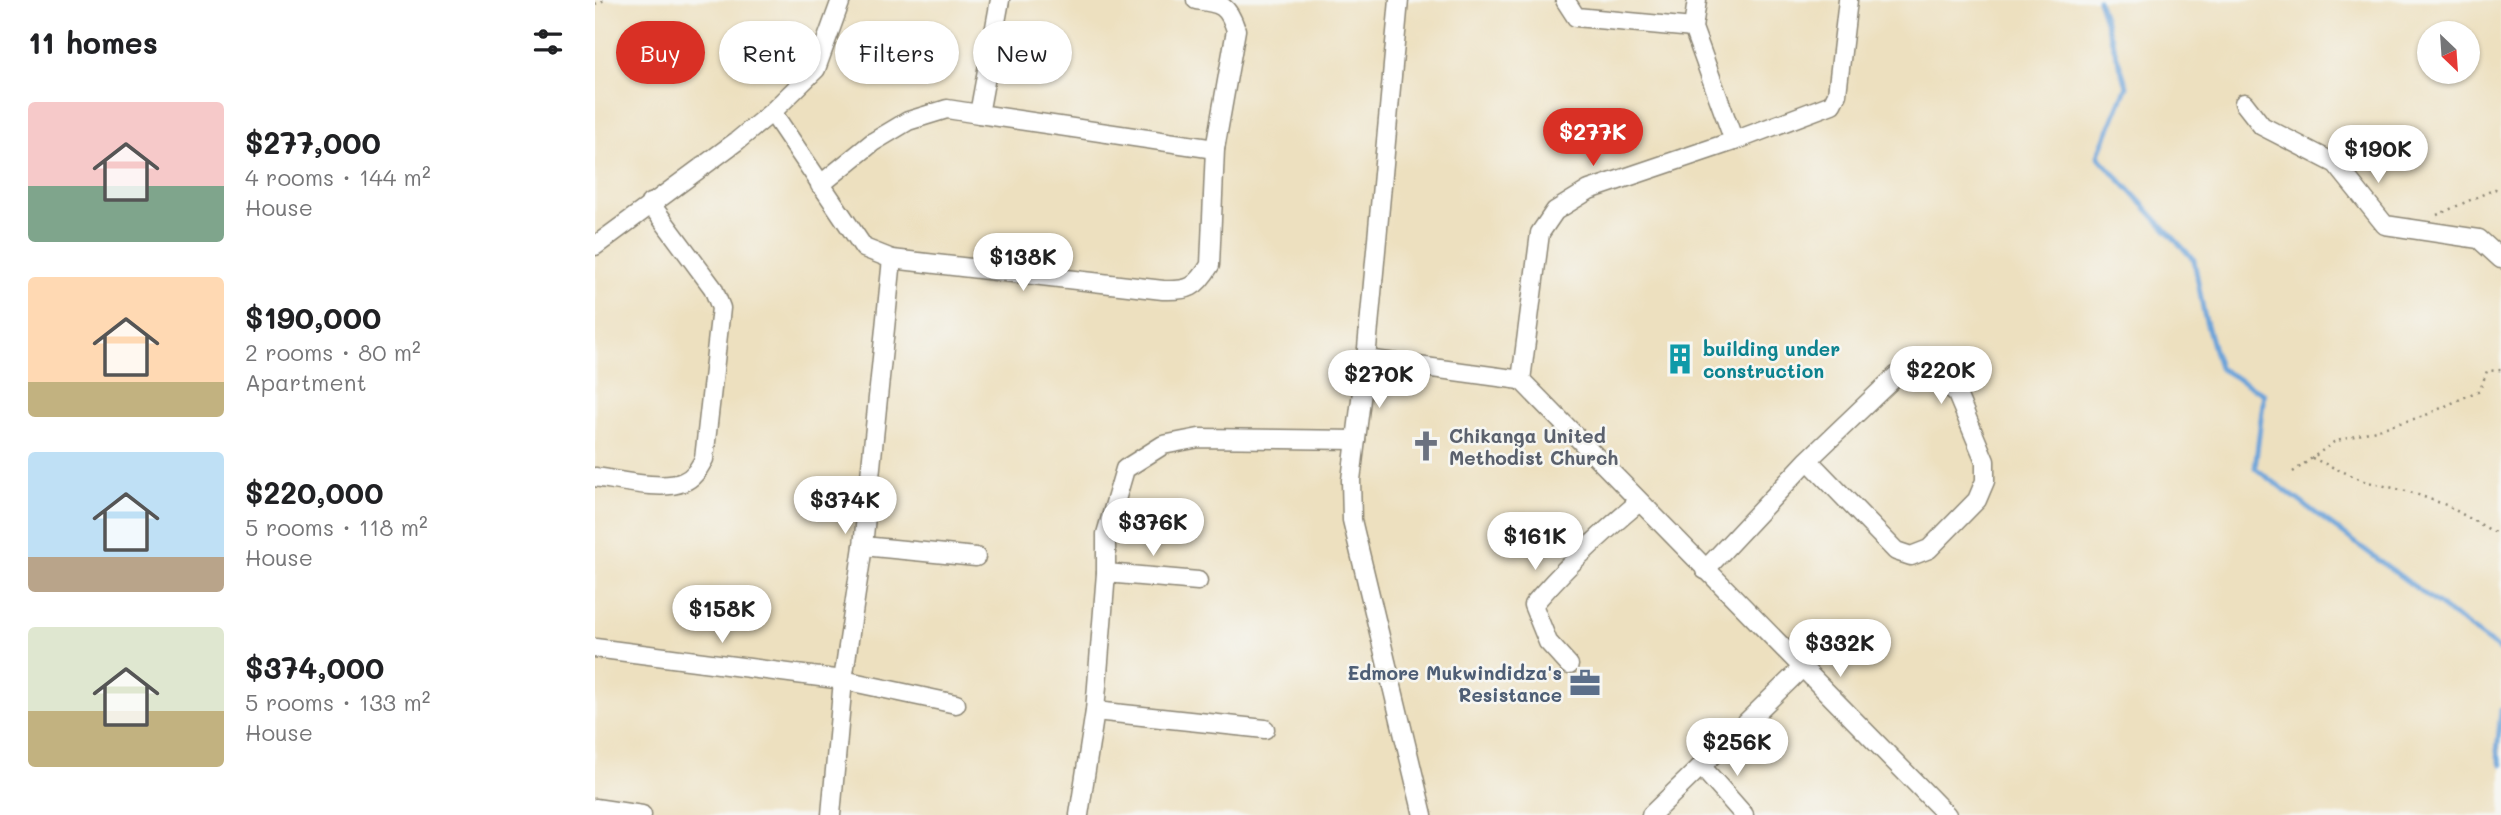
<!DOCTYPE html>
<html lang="en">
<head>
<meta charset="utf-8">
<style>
  body { margin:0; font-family:Mali,sans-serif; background:#f6f6f6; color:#202124; height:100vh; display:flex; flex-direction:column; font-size:26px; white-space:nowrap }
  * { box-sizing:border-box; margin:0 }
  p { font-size:23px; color:#757577 }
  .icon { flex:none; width:38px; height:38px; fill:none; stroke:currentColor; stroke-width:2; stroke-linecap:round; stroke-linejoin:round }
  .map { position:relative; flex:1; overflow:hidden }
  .sheet { display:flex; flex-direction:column; background:#fff; width:595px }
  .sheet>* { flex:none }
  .banner { position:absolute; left:21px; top:21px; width:665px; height:63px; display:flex; gap:14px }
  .needle { width:46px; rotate:155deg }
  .buttons { position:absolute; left:1822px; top:21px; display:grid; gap:14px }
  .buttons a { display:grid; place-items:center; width:63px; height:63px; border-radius:50%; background:#fff; box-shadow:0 2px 5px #0004; font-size:35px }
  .price { position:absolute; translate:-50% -60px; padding:0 16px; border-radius:24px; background:#fff; color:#222; font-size:23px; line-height:46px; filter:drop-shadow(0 2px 4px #0008) }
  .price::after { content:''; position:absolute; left:50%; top:42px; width:21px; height:16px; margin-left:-10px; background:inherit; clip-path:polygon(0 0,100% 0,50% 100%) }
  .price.active { background:#d93025; color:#fff }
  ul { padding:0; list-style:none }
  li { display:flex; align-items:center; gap:21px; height:175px; padding:0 28px }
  li span { display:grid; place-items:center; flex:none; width:196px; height:140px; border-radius:7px; color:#555 }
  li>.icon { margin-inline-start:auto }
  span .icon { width:84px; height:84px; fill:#fffc; stroke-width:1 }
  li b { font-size:30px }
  h2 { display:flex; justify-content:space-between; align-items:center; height:84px; padding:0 28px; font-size:30px }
  .pill { padding:0 24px; border-radius:32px; background:#fff; box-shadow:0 2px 5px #0004; font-size:24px; line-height:63px }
  .pill.active { background:#d93025; color:#fff }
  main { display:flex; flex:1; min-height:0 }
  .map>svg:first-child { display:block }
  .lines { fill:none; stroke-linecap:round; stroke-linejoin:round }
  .stream { stroke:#6ba3d9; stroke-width:5 }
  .street-casing { stroke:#8c8675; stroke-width:21 }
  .path { stroke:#8c8675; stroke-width:2.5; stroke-dasharray:2 5; stroke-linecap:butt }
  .street { stroke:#fff; stroke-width:18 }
  .labels { text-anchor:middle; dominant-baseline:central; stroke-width:5; stroke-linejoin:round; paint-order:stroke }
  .culture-label { font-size:19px; font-weight:bold; fill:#0d838f; stroke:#f6f6f2; text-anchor:start }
  .worship-label { font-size:19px; font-weight:bold; fill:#5b616d; stroke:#f6f6f2; text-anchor:start }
  .service-label { font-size:19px; font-weight:bold; fill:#4e5e75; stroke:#f6f6f2; text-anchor:end }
</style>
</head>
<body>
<main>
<section class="sheet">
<h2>11 homes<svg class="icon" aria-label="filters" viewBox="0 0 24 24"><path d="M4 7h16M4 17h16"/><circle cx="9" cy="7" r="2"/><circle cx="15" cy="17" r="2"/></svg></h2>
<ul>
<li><span style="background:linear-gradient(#f6c9c9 60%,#7fa58c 0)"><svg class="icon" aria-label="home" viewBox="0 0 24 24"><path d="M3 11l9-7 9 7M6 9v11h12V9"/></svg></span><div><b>$277,000</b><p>4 rooms · 144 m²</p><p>House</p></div></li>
<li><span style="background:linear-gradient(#ffd9b3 75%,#c2b280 0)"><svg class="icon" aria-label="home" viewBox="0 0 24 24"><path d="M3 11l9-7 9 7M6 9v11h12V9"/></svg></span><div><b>$190,000</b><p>2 rooms · 80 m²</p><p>Apartment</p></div></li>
<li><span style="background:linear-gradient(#bfe0f5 75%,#b9a48a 0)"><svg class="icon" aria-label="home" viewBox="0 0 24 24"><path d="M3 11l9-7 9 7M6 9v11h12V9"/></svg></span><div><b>$220,000</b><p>5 rooms · 118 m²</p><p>House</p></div></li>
<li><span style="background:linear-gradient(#dfe7d0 60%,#c2b280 0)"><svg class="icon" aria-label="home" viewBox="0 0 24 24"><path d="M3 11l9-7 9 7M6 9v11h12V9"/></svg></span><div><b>$374,000</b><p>5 rooms · 133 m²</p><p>House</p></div></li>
</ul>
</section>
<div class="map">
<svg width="1906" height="815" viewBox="0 0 1906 815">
  <rect width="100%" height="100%" fill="#f6f6f2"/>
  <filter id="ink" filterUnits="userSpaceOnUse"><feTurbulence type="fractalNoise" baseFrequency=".0143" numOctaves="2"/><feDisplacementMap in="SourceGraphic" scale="14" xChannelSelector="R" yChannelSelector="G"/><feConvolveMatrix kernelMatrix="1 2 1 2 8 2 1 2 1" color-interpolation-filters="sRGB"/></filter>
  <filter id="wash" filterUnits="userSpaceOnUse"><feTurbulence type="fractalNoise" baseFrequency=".00686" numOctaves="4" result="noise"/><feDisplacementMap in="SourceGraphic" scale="28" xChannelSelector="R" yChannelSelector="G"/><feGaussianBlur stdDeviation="1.57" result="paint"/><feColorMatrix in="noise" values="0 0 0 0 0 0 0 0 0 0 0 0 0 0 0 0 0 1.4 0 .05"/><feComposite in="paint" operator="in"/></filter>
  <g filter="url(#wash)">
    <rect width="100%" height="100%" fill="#ede0bf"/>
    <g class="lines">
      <g class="stream">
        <polyline points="1503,0 1532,86 1503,156 1599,260 1609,314 1624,368 1669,394 1660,468 1906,651"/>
        <polyline points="1906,710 1902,752 1906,765"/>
      </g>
    </g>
  </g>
  <g filter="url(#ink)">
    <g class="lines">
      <g class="street-casing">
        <g id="street">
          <polyline points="405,0 384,114 620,149"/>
          <polyline points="804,0 771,359 756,480 757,520 828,815"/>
          <polyline points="970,0 981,17 1098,28"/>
          <polyline points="1102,0 1098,28 1139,141"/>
          <polyline points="1649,103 1667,126 1741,164 1790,225 1884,239 1906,259"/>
          <path d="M177,112l92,136 28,11 271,31c26,1 33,-2 47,-25l5,-116 21,-119c-8,-25 -15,-27 -40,-30"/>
          <polyline points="225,185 278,142 313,121 352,109 384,114"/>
          <polyline points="0,246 142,141 177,112 221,69 246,0"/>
          <polyline points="771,359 926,380 1352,815"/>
          <polyline points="926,380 945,233 960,211 994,190 1139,141 1237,104 1242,94 1253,0"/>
          <path d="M0,477c23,3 67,14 88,5 11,-4 16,-14 21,-23l17,-151 -8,-20 -63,-85"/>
          <polyline points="268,546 381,557"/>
          <polyline points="1110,570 1213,460 1302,375 1341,378 1361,392 1390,461 1390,481 1382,500 1334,549 1316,556 1301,551 1213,460"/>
          <polyline points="511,573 603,581"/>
          <polyline points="0,648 248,680 361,704"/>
          <path d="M974,665l-21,-23 -15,-37c32,-38 68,-71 106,-103"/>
          <polyline points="500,711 670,729"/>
          <polyline points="1106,766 1149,815"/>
          <polyline points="0,808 47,815"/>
          <polyline points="236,815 248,680 268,546 297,259"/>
          <polyline points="484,815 500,711 511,573 511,534 530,469 568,445 604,438 761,440"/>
          <polyline points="1056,815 1207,668"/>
        </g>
      </g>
      <g class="path">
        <polyline points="0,4 10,0"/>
        <polyline points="1842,215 1900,189 1906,191"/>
        <polyline points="1717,458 1769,481 1815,492 1851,505 1906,536"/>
        <polyline points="1698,472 1739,442 1829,416 1885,390 1892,371 1906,370"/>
      </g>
      <use href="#street" class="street"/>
    </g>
  </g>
  <defs>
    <g id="building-bare" transform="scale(2.415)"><path d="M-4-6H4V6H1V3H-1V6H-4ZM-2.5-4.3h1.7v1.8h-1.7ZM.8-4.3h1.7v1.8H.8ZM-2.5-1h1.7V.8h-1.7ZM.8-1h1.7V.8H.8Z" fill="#0f9aa8" stroke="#f6f6f2" stroke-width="2.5" paint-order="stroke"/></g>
    <g id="church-bare" transform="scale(2.415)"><path d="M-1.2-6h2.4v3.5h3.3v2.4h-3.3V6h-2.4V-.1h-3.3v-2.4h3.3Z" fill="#6b7280" stroke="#f6f6f2" stroke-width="2.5" paint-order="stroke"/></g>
    <g id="office-bare" transform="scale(2.415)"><path d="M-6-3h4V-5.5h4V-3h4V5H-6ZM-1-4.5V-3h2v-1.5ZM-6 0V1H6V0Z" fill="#5c6f8a" stroke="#f6f6f2" stroke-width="2.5" paint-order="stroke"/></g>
  </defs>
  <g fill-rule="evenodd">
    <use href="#building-bare" x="1085" y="359"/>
    <use href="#church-bare" x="831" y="446"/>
    <use href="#office-bare" x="990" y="683"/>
  </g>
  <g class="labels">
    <g class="culture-label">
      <text x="1108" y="348">building under<tspan x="1108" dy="22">construction</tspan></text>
    </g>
    <g class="worship-label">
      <text x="854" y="435">Chikanga United<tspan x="854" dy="22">Methodist Church</tspan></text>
    </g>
    <g class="service-label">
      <text x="967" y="672">Edmore Mukwindidza's<tspan x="967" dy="22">Resistance</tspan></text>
    </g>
  </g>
</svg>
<div class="buttons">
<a><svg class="needle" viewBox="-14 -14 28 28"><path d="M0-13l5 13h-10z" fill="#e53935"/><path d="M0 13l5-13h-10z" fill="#757577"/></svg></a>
</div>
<b class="price active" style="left:998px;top:168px">$277K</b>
<b class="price" style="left:1783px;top:185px">$190K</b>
<b class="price" style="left:428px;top:293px">$138K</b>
<b class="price" style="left:1346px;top:406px">$220K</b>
<b class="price" style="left:784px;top:410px">$270K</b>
<b class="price" style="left:250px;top:536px">$374K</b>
<b class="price" style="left:558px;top:558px">$376K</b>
<b class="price" style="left:940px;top:572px">$161K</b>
<b class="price" style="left:127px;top:645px">$158K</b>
<b class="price" style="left:1245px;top:679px">$332K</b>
<b class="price" style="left:1142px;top:778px">$256K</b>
<div class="banner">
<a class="pill active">Buy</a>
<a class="pill">Rent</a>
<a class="pill">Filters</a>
<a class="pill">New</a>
</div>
</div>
</main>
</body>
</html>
